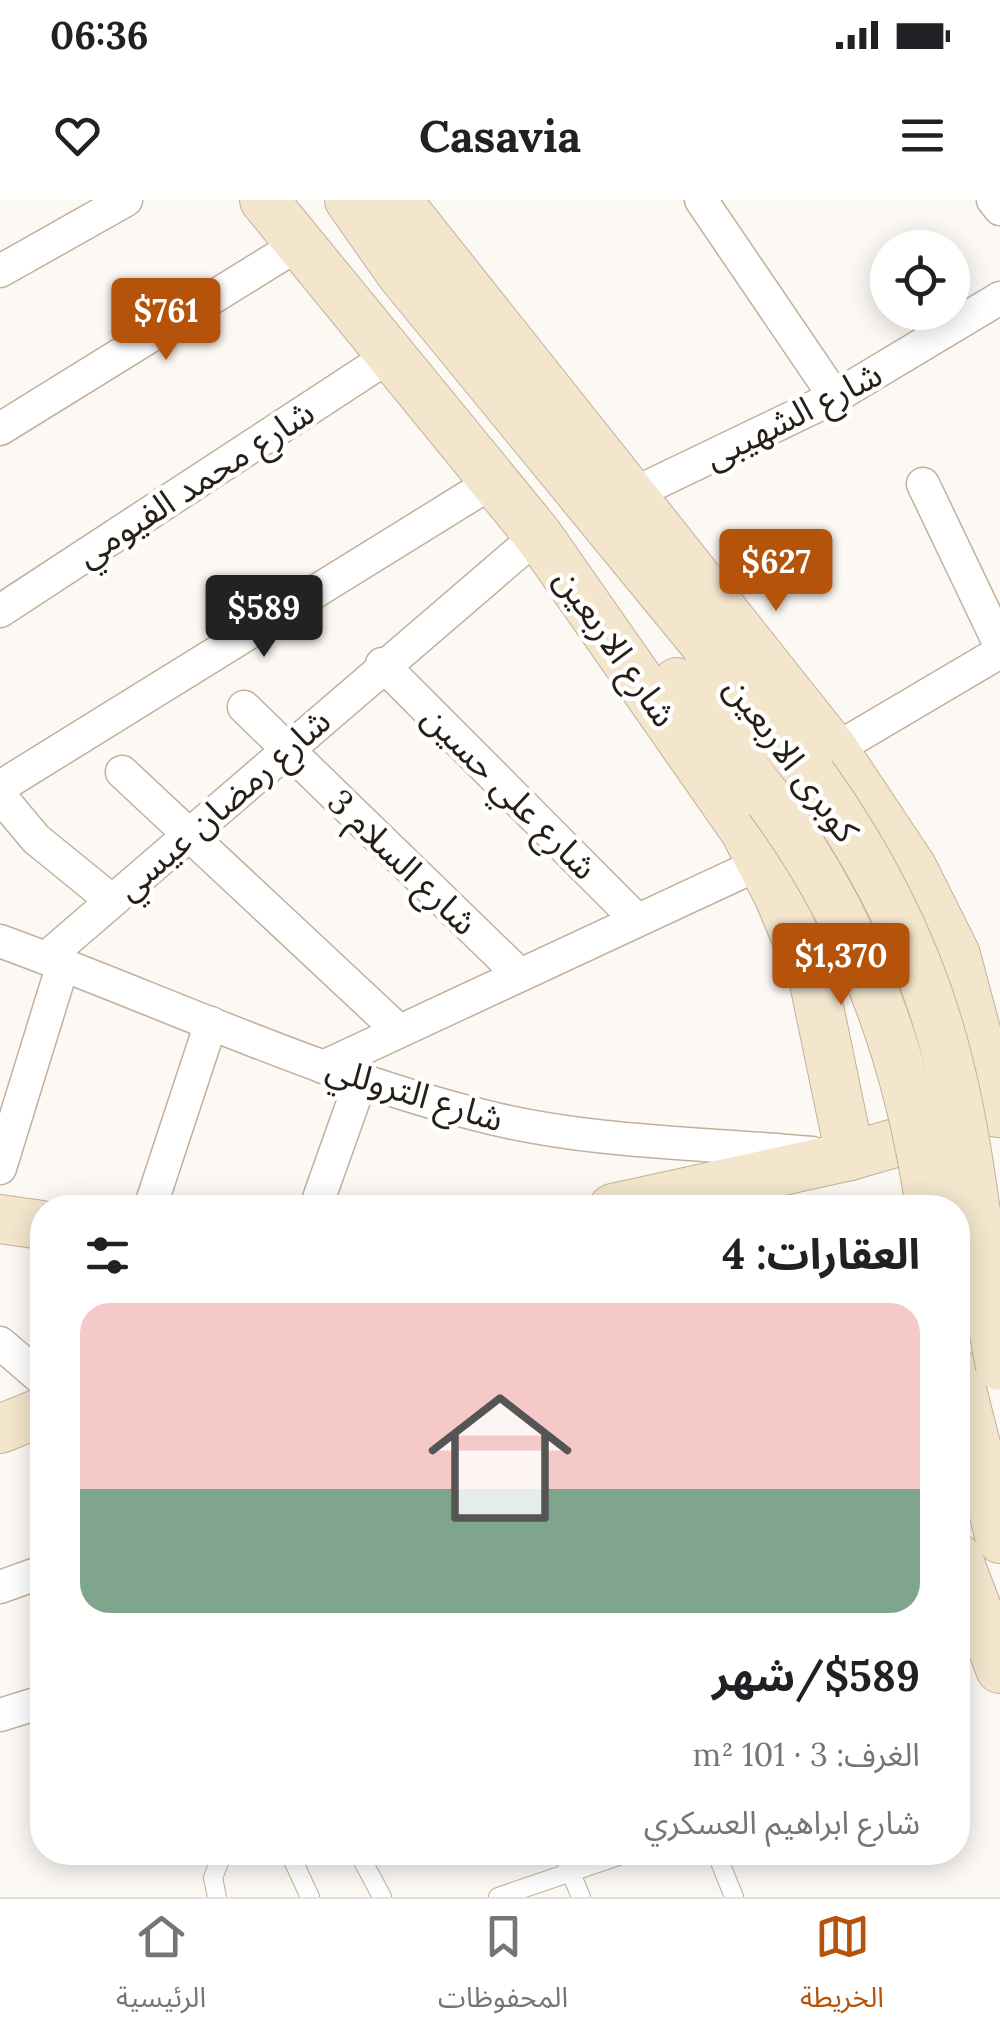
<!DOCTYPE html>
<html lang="ar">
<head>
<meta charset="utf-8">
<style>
  body { margin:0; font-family:Lora,"Noto Sans Arabic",serif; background:#f2f2f2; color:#202124; direction:rtl; height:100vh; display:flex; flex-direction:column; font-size:38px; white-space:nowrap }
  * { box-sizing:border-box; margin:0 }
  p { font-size:32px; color:#757577 }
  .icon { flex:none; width:55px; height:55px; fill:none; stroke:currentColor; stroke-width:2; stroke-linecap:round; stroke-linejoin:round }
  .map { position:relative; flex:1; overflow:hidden; direction:ltr }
  .side { position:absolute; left:30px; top:995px; width:940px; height:670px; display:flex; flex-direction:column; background:#fff; border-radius:40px; box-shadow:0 5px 25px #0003; direction:rtl }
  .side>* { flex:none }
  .fabs { position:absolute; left:870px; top:30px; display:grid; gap:20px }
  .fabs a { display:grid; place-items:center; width:100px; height:100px; border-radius:50%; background:#fff; box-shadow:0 5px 25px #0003; font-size:50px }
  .price { position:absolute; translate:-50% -85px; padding:0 22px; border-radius:10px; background:#b45309; color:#fff; font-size:32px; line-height:65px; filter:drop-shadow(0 2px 5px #0008) }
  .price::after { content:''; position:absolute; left:50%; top:60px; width:30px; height:22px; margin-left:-15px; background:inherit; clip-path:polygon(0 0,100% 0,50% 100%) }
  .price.on { background:#222; color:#fff }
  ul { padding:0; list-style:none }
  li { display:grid; align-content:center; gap:20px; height:530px; padding:0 50px }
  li+li { border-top:2px solid #e0e0e0 }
  li span { display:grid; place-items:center; height:310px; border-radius:30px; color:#555 }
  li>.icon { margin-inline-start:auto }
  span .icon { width:180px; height:180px; fill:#fffc; stroke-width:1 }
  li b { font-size:42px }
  h2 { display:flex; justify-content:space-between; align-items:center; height:120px; padding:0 50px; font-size:42px }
  .status { display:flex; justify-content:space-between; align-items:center; height:70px; padding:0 50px; background:#fff; direction:ltr }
  .status svg { height:28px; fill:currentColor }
  header { display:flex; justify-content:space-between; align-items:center; height:130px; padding:0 50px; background:#fff; font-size:45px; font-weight:700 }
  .tabs { display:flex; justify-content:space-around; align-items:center; height:140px; border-top:2px solid #e0e0e0; background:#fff; font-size:28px; color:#757577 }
  .tabs a { display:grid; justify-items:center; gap:5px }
  .tabs .on { color:#b45309 }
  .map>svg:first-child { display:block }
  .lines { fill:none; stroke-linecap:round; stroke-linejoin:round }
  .lane-casing { stroke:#c2b09c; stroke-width:20 }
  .street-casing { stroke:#c2b09c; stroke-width:35 }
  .secondary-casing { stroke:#c2b09c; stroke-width:50 }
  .lane { stroke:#fff; stroke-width:18 }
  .street { stroke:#fff; stroke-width:32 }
  .secondary { stroke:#f3e6cd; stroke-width:48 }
  .secondary-bridge-casing { stroke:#c2b09c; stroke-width:50; stroke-linecap:butt }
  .secondary-bridge { stroke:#f3e6cd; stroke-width:48 }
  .labels { text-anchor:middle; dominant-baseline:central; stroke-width:9; stroke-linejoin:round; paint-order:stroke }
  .street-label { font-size:35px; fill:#261f17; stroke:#fff }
</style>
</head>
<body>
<div class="status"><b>06:36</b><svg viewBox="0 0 49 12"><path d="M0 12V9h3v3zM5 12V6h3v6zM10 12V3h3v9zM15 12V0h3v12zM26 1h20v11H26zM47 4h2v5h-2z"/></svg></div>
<header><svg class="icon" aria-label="menu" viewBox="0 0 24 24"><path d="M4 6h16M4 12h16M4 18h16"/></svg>Casavia<svg class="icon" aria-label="heart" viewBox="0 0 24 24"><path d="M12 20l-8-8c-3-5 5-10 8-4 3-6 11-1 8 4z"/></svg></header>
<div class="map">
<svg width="1000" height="1697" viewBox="0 0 1000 1697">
  <rect width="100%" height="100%" fill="#fcf8f4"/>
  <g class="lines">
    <g class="lane-casing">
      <g id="lane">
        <polyline points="289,1652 310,1697"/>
        <polyline points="358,1652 382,1697"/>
        <polyline points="562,1652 581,1697"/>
        <polyline points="716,1652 734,1697"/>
        <polyline points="217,1697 213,1678 223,1652"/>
        <polyline points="498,1697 630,1652"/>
      </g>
    </g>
    <g class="street-casing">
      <g id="street">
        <polyline points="701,0 835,197"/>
        <polyline points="993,0 1000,9"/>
        <polyline points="0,71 126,0"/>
        <polyline points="0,229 299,44"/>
        <polyline points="923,284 1000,445"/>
        <polyline points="633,294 835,197 1000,98"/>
        <polyline points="0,411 391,155"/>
        <polyline points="382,464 637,720"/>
        <polyline points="244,507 520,775"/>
        <polyline points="834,550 1000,452"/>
        <polyline points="122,572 399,831"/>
        <polyline points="0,587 494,281"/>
        <polyline points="0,596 36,639 111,700"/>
        <path d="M0,741c162,59 319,135 487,176 105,26 217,26 325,36"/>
        <polyline points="46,758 538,335"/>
        <polyline points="323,867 761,663"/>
        <polyline points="0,968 63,764"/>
        <polyline points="319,998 361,880"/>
        <polyline points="150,1008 211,823"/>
        <polyline points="0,1143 42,1179"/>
        <polyline points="0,1387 42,1372"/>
        <polyline points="0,1515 42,1502"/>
      </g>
    </g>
    <g class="secondary-casing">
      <g id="secondary">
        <polyline points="264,0 538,335 744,630 778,695 813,778 850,956"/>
        <polyline points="349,0 401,74 812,575"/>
        <polyline points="397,0 834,550 912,667 956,755 998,913"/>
        <polyline points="677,482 769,600"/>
        <polyline points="613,1008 850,956 954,926"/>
        <polyline points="0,1019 42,1025"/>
        <polyline points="958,1174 1000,1339"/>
        <polyline points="0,1229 42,1212"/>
        <polyline points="958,1358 1000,1469"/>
      </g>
    </g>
    <use href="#lane" class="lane"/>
    <use href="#street" class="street"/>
    <use href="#secondary" class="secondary"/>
    <g class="secondary-bridge-casing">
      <g id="secondary-bridge">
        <path d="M812,575c64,89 111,183 137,289 25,99 31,202 51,302"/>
        <path d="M769,600c90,121 140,259 161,408"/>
      </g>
    </g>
    <use href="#secondary-bridge" class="secondary-bridge"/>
  </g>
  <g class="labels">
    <g class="street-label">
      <text transform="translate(793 215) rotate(-27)">شارع الشهيبى</text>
      <text transform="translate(195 283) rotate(-33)">شارع محمد الفيومي</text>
      <text transform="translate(616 447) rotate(55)">شارع الاربعين</text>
      <text transform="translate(792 559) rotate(53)">كوبرى الاربعين</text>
      <text transform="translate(510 592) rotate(45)">شارع علي حسين</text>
      <text transform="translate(223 604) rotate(-41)">شارع رمضان عيسي</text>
      <text transform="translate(403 662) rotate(44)">شارع السلام 3</text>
      <text transform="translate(415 893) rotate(17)">شارع التروللي</text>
    </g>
  </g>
</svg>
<div class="fabs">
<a><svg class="icon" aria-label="locate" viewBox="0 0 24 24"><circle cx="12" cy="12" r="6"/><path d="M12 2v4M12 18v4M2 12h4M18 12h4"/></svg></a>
</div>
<b class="price" style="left:166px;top:163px">$761</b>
<b class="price" style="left:776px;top:414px">$627</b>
<b class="price on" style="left:264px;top:460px">$589</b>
<b class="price" style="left:841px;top:808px">$1,370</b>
<section class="side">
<h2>العقارات: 4<svg class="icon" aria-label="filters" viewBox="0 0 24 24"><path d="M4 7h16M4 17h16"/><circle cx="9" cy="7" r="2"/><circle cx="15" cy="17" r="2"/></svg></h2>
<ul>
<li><span style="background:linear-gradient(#f6c9c9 60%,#7fa58c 0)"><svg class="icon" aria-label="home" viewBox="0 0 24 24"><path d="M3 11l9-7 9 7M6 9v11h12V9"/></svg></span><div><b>$589/شهر</b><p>الغرف: 3 · 101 m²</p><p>شارع ابراهيم العسكري</p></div></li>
</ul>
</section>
</div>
<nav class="tabs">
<a class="on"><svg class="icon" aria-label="map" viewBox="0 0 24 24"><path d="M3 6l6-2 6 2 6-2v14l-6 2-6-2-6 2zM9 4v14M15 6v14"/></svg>الخريطة</a>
<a><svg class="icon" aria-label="saved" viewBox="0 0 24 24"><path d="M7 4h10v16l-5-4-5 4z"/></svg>المحفوظات</a>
<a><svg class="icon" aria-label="home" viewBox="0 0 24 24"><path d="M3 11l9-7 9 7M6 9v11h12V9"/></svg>الرئيسية</a>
</nav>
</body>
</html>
